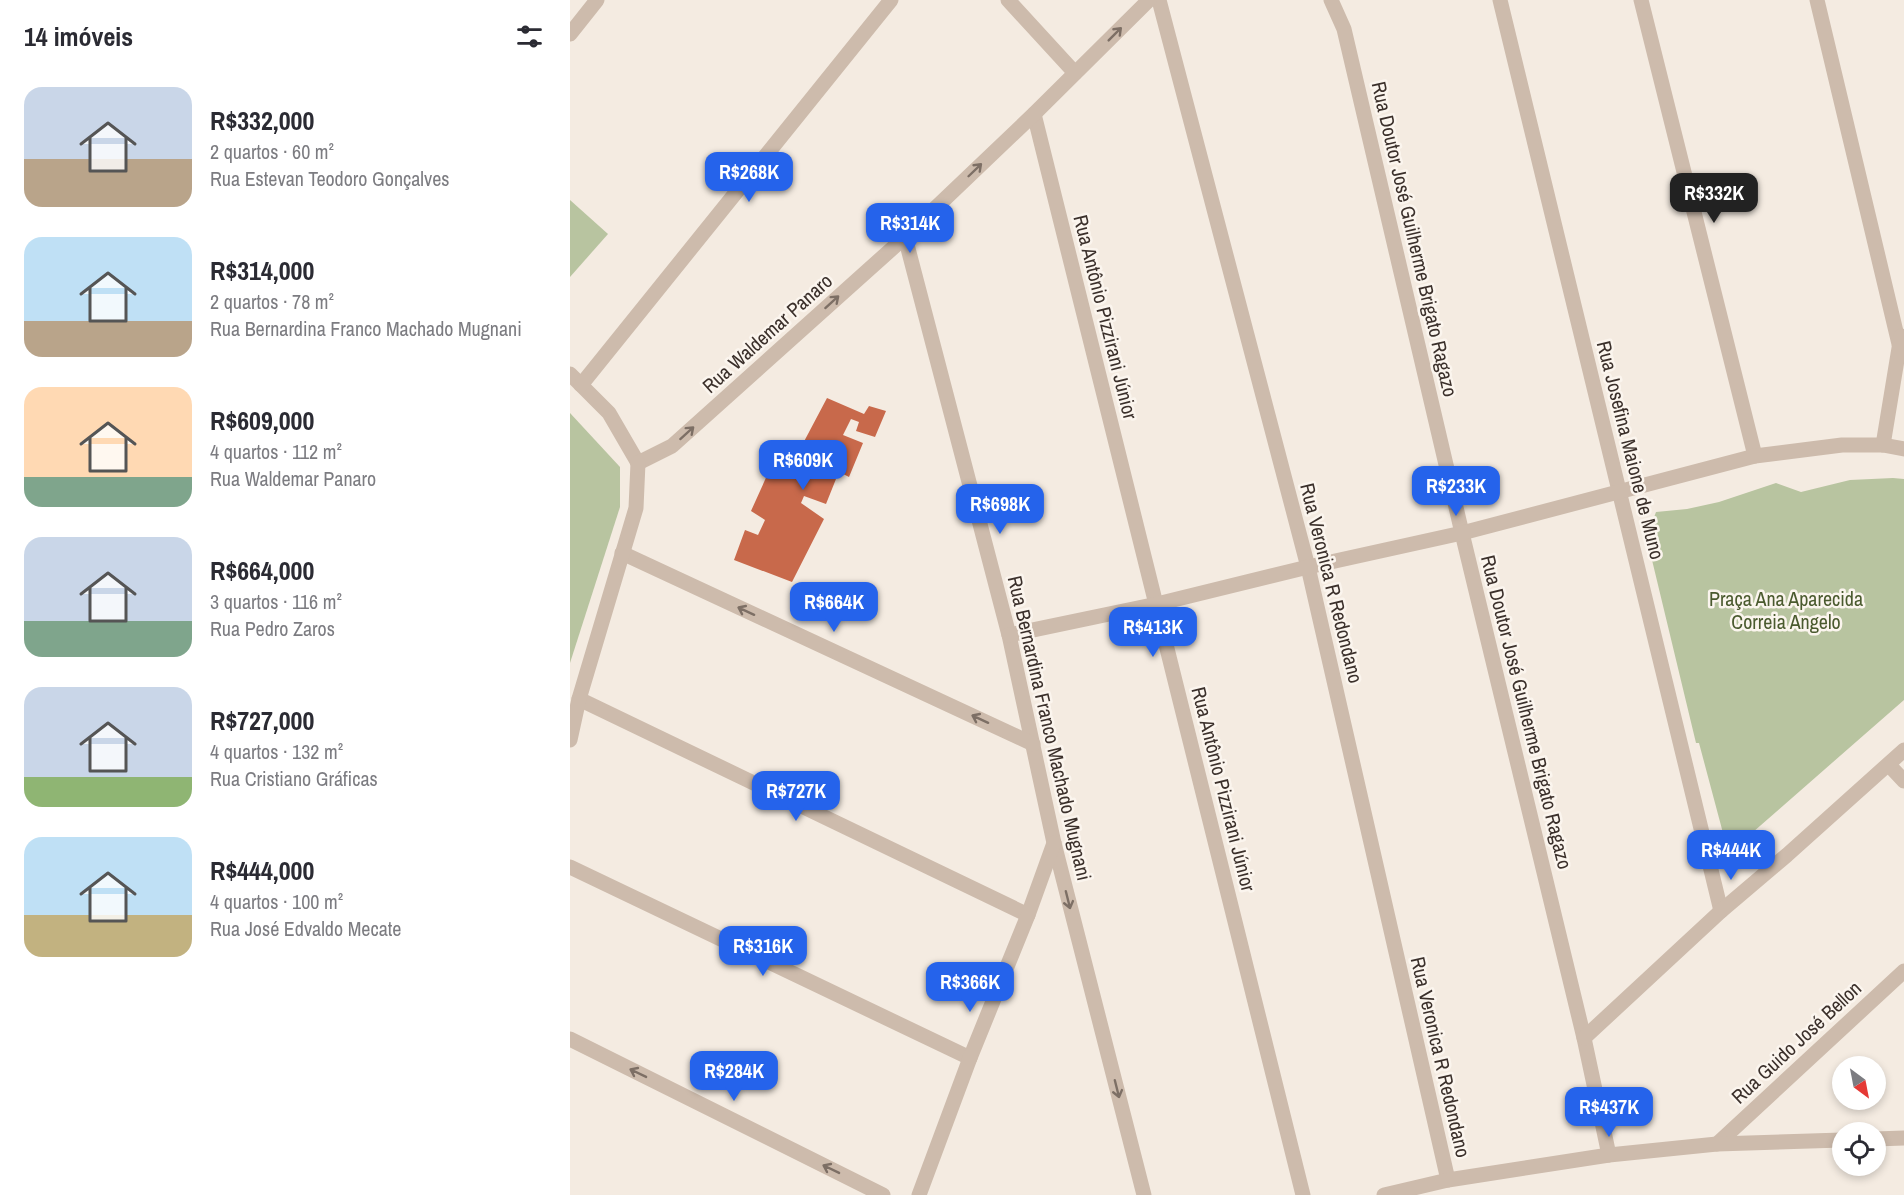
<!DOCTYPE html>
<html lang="pt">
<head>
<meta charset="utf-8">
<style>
  body { margin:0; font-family:"Archivo Narrow",sans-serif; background:#f7f7f7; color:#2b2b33; height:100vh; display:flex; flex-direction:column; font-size:22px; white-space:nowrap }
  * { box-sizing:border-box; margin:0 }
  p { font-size:20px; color:#7c7c81 }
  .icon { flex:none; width:33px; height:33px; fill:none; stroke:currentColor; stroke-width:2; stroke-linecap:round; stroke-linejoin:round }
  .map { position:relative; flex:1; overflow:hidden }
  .sheet { display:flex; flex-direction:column; background:#fff; width:570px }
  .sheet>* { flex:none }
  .needle { width:39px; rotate:148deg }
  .tools { position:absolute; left:1262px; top:1056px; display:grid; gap:12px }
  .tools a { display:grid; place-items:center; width:54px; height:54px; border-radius:50%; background:#fff; box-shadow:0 3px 9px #0003; font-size:30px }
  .price { position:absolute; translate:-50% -51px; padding:0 14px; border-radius:12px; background:#2563eb; color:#fff; font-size:20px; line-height:39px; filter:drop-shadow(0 2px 3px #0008) }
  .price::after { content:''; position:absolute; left:50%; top:36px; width:18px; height:14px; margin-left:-9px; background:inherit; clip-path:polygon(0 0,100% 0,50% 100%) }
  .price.on { background:#222; color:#fff }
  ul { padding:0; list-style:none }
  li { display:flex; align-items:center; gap:18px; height:150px; padding:0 24px }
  li span { display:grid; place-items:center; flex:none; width:168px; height:120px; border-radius:18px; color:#555 }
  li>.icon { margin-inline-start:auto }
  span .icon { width:72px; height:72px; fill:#fffc; stroke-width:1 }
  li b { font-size:26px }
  h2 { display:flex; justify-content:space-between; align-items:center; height:72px; padding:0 24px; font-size:26px }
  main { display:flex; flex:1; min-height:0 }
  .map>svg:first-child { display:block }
  .green { fill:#b8c4a0 }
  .building { fill:#c8694b }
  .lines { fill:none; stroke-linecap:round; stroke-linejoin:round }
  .minor { stroke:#cdbbac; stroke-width:15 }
  .oneway { stroke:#7d6f65 }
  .labels { text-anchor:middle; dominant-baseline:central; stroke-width:5; stroke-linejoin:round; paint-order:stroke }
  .street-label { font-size:20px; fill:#3b302b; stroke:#fbf5ee }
  .park-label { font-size:20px; fill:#4a5a2e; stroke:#fbf5ee }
</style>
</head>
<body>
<main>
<section class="sheet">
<h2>14 imóveis<svg class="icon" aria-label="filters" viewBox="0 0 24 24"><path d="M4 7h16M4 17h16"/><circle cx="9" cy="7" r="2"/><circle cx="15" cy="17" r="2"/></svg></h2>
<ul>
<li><span style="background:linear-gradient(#c9d6e8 60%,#b9a48a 0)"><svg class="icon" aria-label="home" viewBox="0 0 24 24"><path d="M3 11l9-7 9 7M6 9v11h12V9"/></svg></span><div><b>R$332,000</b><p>2 quartos · 60 m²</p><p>Rua Estevan Teodoro Gonçalves</p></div></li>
<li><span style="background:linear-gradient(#bfe0f5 70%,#b9a48a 0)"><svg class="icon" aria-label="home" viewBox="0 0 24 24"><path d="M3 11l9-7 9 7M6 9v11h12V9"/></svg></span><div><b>R$314,000</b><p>2 quartos · 78 m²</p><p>Rua Bernardina Franco Machado Mugnani</p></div></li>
<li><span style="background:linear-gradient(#ffd9b3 75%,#7fa58c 0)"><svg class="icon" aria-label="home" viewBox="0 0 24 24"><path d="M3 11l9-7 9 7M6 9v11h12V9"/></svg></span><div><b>R$609,000</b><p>4 quartos · 112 m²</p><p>Rua Waldemar Panaro</p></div></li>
<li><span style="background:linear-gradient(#c9d6e8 70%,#7fa58c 0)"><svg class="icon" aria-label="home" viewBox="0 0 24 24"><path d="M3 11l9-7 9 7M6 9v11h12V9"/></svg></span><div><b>R$664,000</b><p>3 quartos · 116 m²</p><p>Rua Pedro Zaros</p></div></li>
<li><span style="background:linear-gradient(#c9d6e8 75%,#8fb573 0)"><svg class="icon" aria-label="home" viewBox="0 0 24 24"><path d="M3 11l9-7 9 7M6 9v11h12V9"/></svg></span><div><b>R$727,000</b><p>4 quartos · 132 m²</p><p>Rua Cristiano Gráficas</p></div></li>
<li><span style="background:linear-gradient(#bfe0f5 65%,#c2b280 0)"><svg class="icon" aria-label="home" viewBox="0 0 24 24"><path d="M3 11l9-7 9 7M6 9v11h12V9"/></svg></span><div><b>R$444,000</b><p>4 quartos · 100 m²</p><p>Rua José Edvaldo Mecate</p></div></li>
</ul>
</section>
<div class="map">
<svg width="1334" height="1195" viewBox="0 0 1334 1195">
  <rect width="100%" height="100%" fill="#f4ebe1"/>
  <g class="green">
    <polygon points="0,200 38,234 0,277"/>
    <polygon points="0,413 50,467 50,507 0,663"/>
    <polygon points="1323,478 1334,479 1334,700 1175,839 1157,848 1129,743 1126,743 1082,560 1079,531 1086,512 1117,509 1149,502 1206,483 1231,492 1280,480"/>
  </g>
  <polygon class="building" points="257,398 294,414 299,406 316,411 305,437 286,431 289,422 281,419 273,435 293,443 279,477 248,461 245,468 266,479 256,504 234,496 231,503 254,519 222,582 164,560 175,530 188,535 195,520 181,511 204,460 220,468"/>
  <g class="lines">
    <g class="minor">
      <polyline points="438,0 505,73"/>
      <polyline points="589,0 738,567 878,1180"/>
      <polyline points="761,0 774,29 892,533 1014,1038 1039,1155"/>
      <polyline points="930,0 1151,911"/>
      <polyline points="1071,0 1185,456"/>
      <polyline points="1247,0 1329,344"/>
      <polyline points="0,34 27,0"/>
      <polyline points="464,114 733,1195"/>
      <polyline points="335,237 439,635 484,843 574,1195"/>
      <polyline points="0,374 39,413 68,463"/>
      <polyline points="11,385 321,0"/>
      <polyline points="1313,445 1331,336"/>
      <polyline points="68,463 102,446 335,237 464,114 579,0"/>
      <polyline points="52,553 463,744"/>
      <polyline points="439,635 587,604 738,567 892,533 1185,456 1272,445 1313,445 1334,449"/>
      <polyline points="9,699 458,915"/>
      <polyline points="0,740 9,699 66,508 68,463"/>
      <polyline points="1319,765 1334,781"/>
      <polyline points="0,867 400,1058"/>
      <polyline points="1014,1038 1151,911 1217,855 1334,750"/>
      <polyline points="0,1039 313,1195"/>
      <polyline points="1305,1139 1334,1138"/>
      <polyline points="1147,1144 1334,971"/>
      <polyline points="349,1195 400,1058 458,915 484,843"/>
      <polyline points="814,1195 878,1180 1039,1155 1147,1144 1272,1140"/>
    </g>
  </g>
  <defs><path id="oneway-shaft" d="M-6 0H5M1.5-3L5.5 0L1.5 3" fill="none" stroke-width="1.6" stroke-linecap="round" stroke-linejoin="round" transform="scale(1.5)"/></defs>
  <g class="oneway">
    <use href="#oneway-shaft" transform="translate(545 34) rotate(-45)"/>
    <use href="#oneway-shaft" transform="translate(405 170) rotate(-44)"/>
    <use href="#oneway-shaft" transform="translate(262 302) rotate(-42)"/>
    <use href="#oneway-shaft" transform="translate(117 433) rotate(-42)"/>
    <use href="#oneway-shaft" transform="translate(176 611) rotate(-155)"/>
    <use href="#oneway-shaft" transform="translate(410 719) rotate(-155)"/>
    <use href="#oneway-shaft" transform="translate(498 900) rotate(76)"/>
    <use href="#oneway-shaft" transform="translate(68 1073) rotate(-154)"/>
    <use href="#oneway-shaft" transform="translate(547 1089) rotate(76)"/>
    <use href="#oneway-shaft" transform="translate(261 1169) rotate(-154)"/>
  </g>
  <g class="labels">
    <g class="street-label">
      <text transform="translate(845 239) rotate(77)">Rua Doutor José Guilherme Brigato Ragazo</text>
      <text transform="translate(536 317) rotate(76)">Rua Antônio Pizzirani Júnior</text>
      <text transform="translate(197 333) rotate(-42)">Rua Waldemar Panaro</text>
      <text transform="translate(1061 450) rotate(76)">Rua Josefina Maione de Muno</text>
      <text transform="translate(762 583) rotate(76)">Rua Veronica R Redondano</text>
      <text transform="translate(957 712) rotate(76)">Rua Doutor José Guilherme Brigato Ragazo</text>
      <text transform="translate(480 728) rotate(77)">Rua Bernardina Franco Machado Mugnani</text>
      <text transform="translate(654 789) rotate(76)">Rua Antônio Pizzirani Júnior</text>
      <text transform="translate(1226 1042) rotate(-43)">Rua Guido José Bellon</text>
      <text transform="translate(871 1057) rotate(77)">Rua Veronica R Redondano</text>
    </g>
    <g class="park-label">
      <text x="1216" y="598">Praça Ana Aparecida<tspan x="1216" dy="23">Correia Angelo</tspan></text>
    </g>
  </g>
</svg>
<div class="tools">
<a><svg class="needle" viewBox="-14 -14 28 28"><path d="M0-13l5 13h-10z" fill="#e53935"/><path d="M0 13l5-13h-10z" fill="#7c7c81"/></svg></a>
<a><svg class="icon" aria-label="locate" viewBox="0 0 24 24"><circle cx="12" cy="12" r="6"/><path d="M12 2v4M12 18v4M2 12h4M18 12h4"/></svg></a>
</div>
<b class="price" style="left:179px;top:203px">R$268K</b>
<b class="price on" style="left:1144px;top:224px">R$332K</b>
<b class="price" style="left:340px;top:254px">R$314K</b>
<b class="price" style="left:233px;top:491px">R$609K</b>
<b class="price" style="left:886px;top:517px">R$233K</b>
<b class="price" style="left:430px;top:535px">R$698K</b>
<b class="price" style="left:264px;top:633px">R$664K</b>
<b class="price" style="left:583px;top:658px">R$413K</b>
<b class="price" style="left:226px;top:822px">R$727K</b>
<b class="price" style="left:1161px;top:881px">R$444K</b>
<b class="price" style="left:193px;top:977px">R$316K</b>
<b class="price" style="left:400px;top:1013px">R$366K</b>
<b class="price" style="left:164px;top:1102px">R$284K</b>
<b class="price" style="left:1039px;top:1138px">R$437K</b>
</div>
</main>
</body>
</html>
